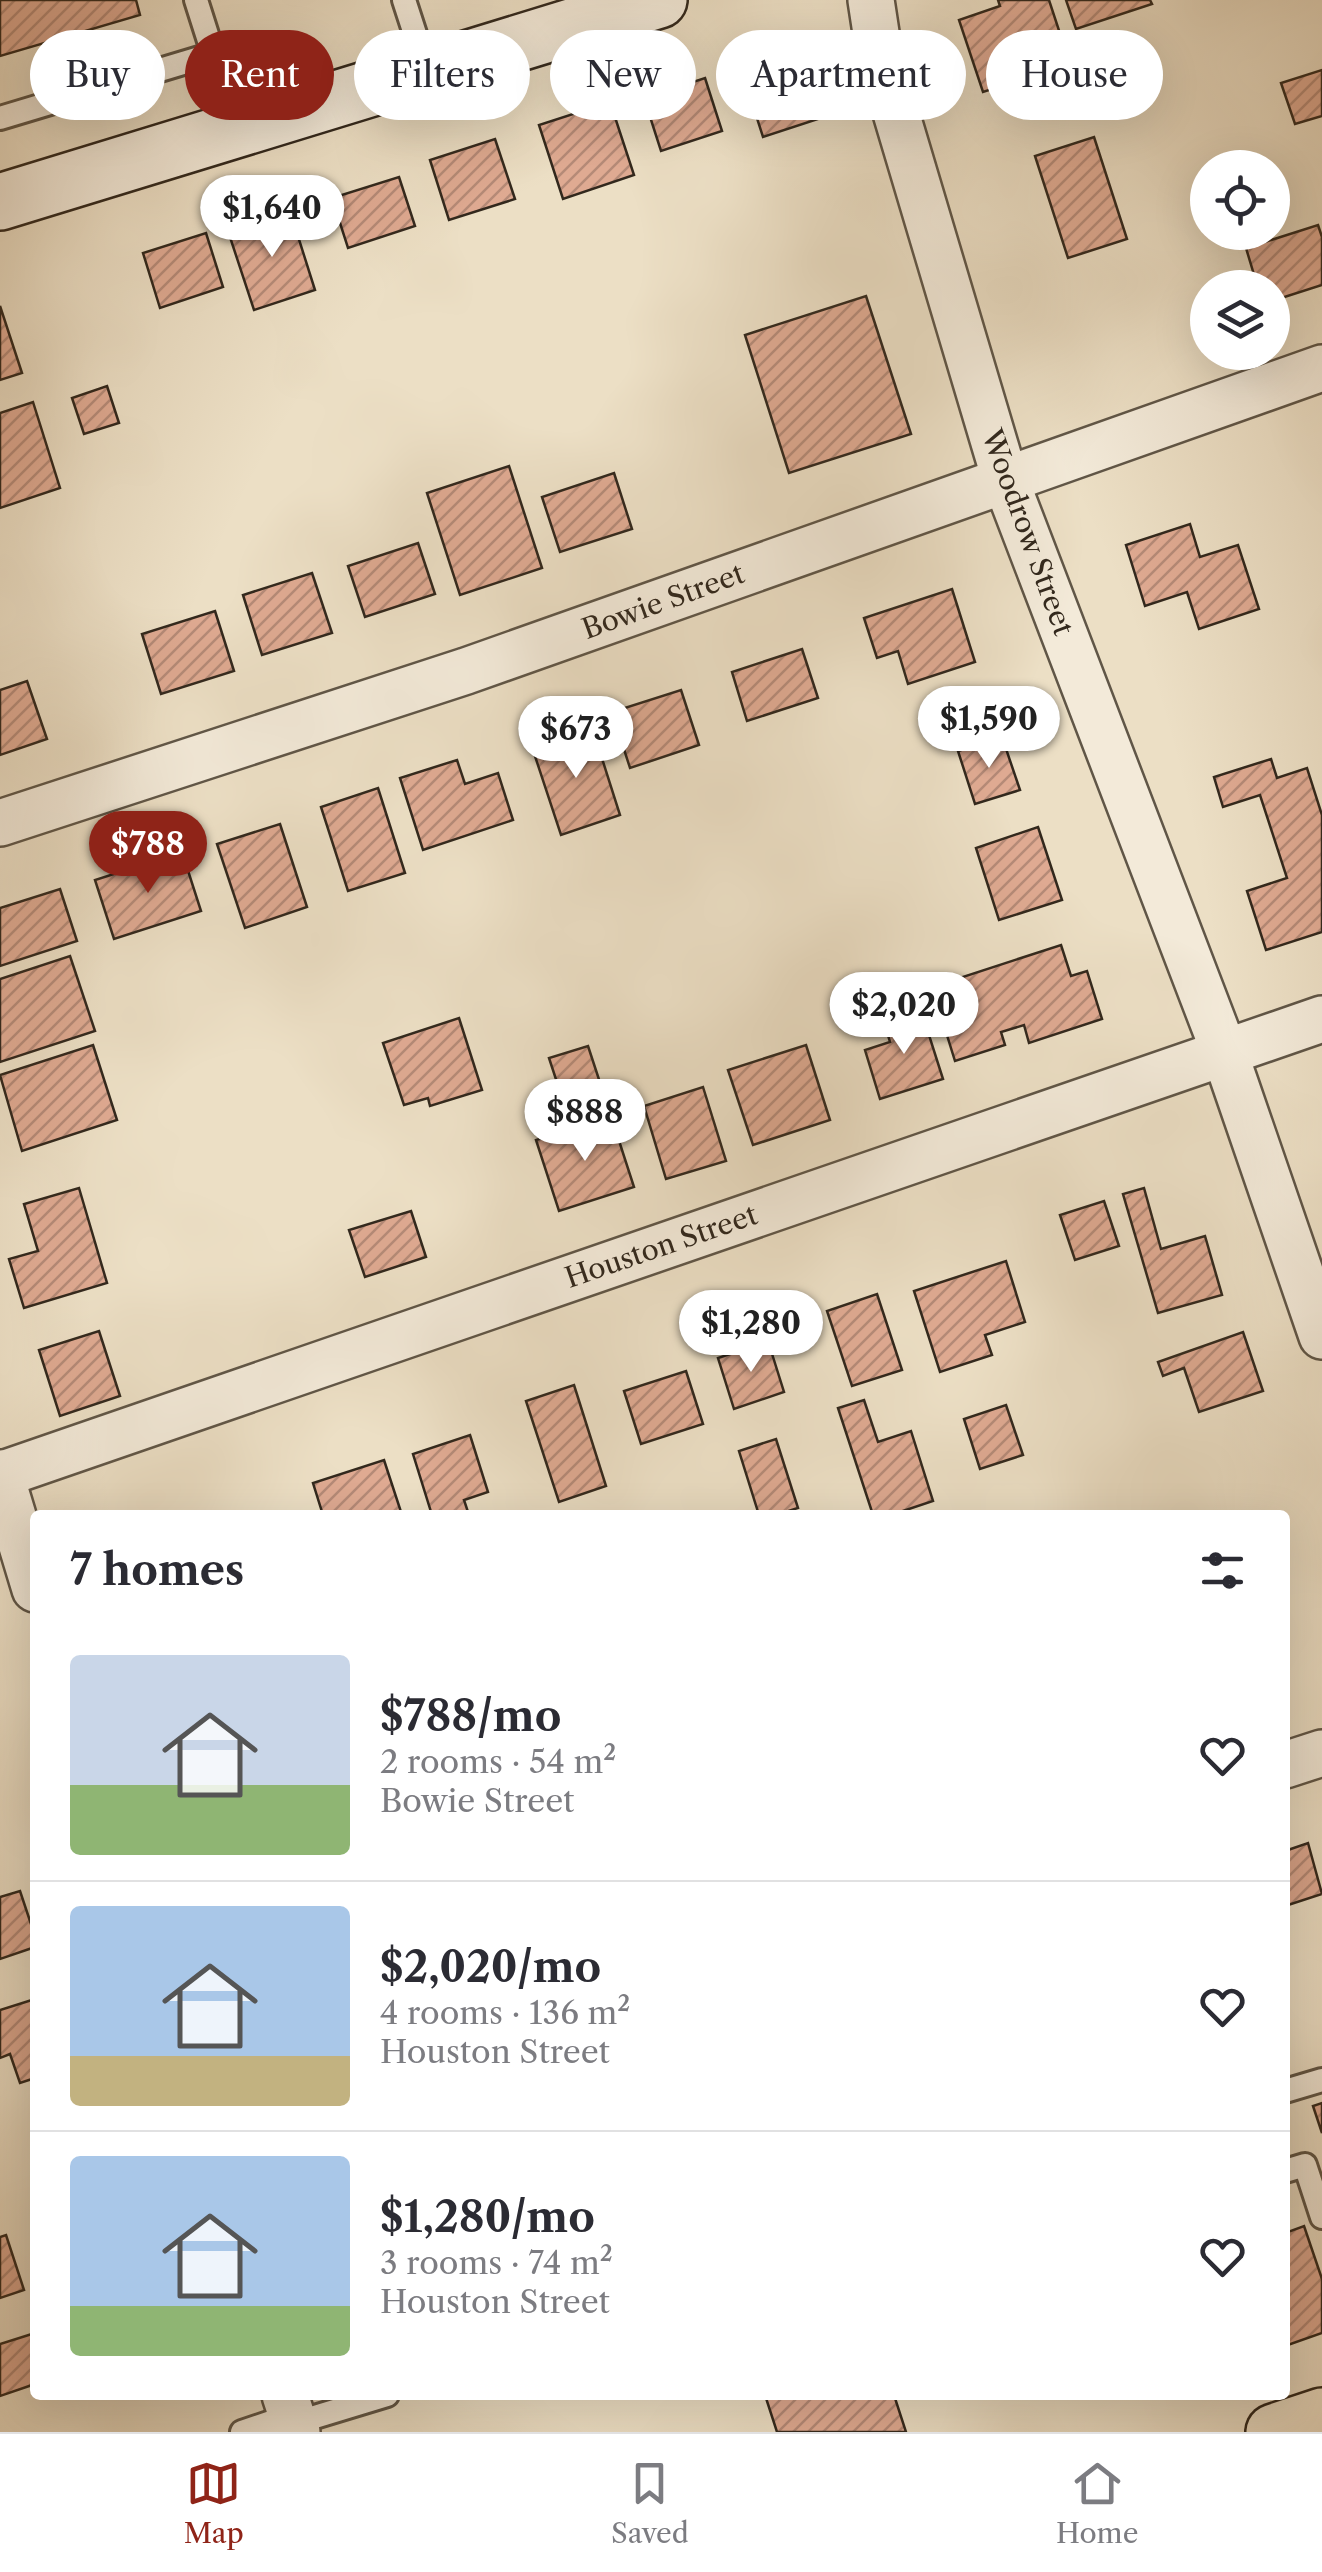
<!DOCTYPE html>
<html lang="en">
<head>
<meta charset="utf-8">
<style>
  body { margin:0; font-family:"Libre Caslon Text",serif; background:#f7f7f7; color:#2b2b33; height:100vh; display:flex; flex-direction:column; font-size:38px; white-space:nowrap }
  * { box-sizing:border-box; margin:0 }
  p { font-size:32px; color:#7c7c81 }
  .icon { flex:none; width:55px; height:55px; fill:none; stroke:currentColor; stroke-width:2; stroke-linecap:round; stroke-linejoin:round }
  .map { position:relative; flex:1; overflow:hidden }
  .side { position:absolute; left:30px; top:1510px; width:1260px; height:890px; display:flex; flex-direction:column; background:#fff; border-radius:10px; box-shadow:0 10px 40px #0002 }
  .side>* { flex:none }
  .top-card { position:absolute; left:30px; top:30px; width:1262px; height:90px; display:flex; gap:20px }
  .controls { position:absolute; left:1190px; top:150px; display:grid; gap:20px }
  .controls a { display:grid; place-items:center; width:100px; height:100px; border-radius:50%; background:#fff; box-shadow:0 10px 40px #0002; font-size:50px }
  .price { position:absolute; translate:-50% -85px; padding:0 22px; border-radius:35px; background:#fff; color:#222; font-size:32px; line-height:65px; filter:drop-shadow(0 2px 5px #0008) }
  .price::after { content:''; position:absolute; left:50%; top:60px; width:30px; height:22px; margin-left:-15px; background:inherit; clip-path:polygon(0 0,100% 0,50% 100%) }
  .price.selected { background:#8f2418; color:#fff }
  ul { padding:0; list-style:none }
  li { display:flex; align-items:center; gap:30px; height:250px; padding:0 40px }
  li+li { border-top:2px solid #e1e1e2 }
  li span { display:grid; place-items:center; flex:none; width:280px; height:200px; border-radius:10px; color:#555 }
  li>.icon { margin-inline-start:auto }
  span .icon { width:120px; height:120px; fill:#fffc; stroke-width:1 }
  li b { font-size:42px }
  h2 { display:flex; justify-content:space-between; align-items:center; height:120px; padding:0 40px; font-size:42px }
  .tag { padding:0 35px; border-radius:45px; background:#fff; box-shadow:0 10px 40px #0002; font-size:35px; line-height:90px }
  .tag.selected { background:#8f2418; color:#fff }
  .tabs { display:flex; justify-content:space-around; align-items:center; height:140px; border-top:2px solid #e1e1e2; background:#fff; font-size:28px; color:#7c7c81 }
  .tabs a { display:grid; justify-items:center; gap:5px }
  .tabs .selected { color:#8f2418 }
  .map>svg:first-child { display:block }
  .building { fill:url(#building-hatch); stroke:#32281d; stroke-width:2.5 }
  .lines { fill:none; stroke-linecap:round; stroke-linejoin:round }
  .lane-casing { stroke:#605647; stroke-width:28 }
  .street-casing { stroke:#605647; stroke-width:50 }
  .secondary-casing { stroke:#32281d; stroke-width:60 }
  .primary-casing { stroke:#32281d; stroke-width:60 }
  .lane { stroke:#f3ead9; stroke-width:22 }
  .street { stroke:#f3ead9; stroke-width:45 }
  .secondary { stroke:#f3ead9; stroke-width:55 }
  .primary { stroke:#ecdfc5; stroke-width:55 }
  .labels { text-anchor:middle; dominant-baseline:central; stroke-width:8; stroke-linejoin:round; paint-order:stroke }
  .street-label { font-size:28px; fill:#32281d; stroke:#f3ead9 }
</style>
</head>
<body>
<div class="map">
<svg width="1322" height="2432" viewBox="0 0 1322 2432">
  <defs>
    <pattern id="building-hatch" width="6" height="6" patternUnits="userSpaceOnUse" patternTransform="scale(2.5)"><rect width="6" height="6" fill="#dfaa92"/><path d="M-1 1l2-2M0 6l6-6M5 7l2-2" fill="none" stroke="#b58a77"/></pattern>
  </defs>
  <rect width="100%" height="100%" fill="#ecdfc5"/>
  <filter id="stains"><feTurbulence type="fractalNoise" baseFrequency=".002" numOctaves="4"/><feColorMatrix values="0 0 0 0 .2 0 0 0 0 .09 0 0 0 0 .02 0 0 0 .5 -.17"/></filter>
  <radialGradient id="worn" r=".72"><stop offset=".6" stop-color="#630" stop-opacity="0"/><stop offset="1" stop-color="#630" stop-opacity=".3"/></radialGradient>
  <g class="building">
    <polygon points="0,0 136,0 140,15 0,56"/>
    <polygon points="998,0 1049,0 1070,64 983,92 959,20 1000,6"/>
    <polygon points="1066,0 1150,0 1152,4 1076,29"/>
    <polygon points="818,37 834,87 810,95 818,119 763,137 739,62"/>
    <polygon points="1322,70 1322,116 1295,124 1281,83"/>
    <polygon points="705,78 722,131 661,151 644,98"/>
    <polygon points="610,102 634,175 563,199 539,125"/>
    <polygon points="1094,137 1127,239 1068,258 1035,156"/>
    <polygon points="495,139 515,199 449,220 430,160"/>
    <polygon points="399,177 415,226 348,248 332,198"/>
    <polygon points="290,211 315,290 254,310 228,231"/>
    <polygon points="1318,225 1322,237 1322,285 1272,301 1272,288 1258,288 1246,248"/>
    <polygon points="206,233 223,287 160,308 143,253"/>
    <polygon points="866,296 911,434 789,473 745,335"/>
    <polygon points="0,306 22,373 0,380"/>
    <polygon points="107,386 119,423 84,434 72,398"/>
    <polygon points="33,402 60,488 0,508 0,413"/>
    <polygon points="509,466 542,568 460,595 427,493"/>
    <polygon points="614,473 632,529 560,552 542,497"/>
    <polygon points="1190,524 1200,557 1238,545 1259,609 1199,629 1187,592 1145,606 1126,545"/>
    <polygon points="418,543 435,594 365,617 348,566"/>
    <polygon points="312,573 332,633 262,655 243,595"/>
    <polygon points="952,589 975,662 908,684 898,651 877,658 864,618"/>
    <polygon points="215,611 234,671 161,694 142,634"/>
    <polygon points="802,649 818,698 747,721 732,672"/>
    <polygon points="27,681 47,739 0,755 0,690"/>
    <polygon points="681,690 699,745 630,768 612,712"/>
    <polygon points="592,727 620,815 561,835 532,747"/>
    <polygon points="1002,737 1020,790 975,804 958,751"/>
    <polygon points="1271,759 1277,778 1307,768 1322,815 1322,932 1266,950 1247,891 1287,878 1260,795 1223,807 1214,777"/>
    <polygon points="457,760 465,784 498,773 513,820 423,850 400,778"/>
    <polygon points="378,788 405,873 348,891 321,807"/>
    <polygon points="280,824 307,907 245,928 217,844"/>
    <polygon points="1038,827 1062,900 999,920 976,848"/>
    <polygon points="182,852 201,911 114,939 95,880"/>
    <polygon points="60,889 77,941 0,966 0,908"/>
    <polygon points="1061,945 1071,976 1087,971 1102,1019 1029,1043 1024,1025 1001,1032 1005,1045 955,1061 932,987"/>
    <polygon points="70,956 95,1031 0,1062 0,979"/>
    <polygon points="921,1010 943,1079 880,1099 865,1050 890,1042 884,1022"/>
    <polygon points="459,1018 482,1090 430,1106 428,1098 404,1105 383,1043"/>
    <polygon points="93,1045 117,1120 22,1151 0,1075"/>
    <polygon points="806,1045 830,1120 753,1145 728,1070"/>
    <polygon points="588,1046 609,1110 570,1122 549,1058"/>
    <polygon points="703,1087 726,1161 666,1179 644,1106"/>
    <polygon points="611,1116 634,1187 559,1211 536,1140"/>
    <polygon points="79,1188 107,1283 24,1308 9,1259 38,1251 24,1204"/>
    <polygon points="1144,1188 1161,1249 1205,1236 1222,1295 1158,1313 1123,1194"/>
    <polygon points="1104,1201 1119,1246 1075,1260 1060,1215"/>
    <polygon points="411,1211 426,1257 365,1277 349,1230"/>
    <polygon points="1006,1261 1025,1322 985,1335 992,1355 940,1372 914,1291"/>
    <polygon points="877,1294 902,1370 852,1386 827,1311"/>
    <polygon points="99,1331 120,1396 60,1416 39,1350"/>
    <polygon points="1243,1332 1263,1391 1199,1412 1184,1368 1163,1376 1158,1362"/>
    <polygon points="768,1341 784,1392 734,1409 718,1358"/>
    <polygon points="686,1371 703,1424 641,1444 624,1391"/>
    <polygon points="574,1385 606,1486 559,1502 526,1401"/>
    <polygon points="864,1400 878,1442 911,1431 933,1501 891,1515 873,1515 838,1408"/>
    <polygon points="1006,1405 1023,1455 980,1469 964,1419"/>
    <polygon points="470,1435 488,1492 464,1500 469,1515 432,1515 413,1454"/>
    <polygon points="776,1439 798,1508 776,1515 759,1515 739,1451"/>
    <polygon points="384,1460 402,1515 323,1515 313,1483"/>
    <polygon points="1308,1843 1322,1894 1285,1906 1285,1851"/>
    <polygon points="20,1891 35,1936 35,1947 0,1959 0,1897"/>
    <polygon points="35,1999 35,2078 20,2083 10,2054 0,2058 0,2010"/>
    <polygon points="1322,2103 1322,2133 1313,2106"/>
    <polygon points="1304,2226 1322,2279 1322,2333 1285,2346 1285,2233"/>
    <polygon points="6,2235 24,2290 0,2298 0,2237"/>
    <polygon points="35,2333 35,2384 0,2396 0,2344"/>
    <polygon points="765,2395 894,2395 906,2432 777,2432"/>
  </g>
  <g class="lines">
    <g class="lane-casing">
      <g id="lane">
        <polyline points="196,0 237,129"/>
        <polyline points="404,0 427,71"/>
        <polyline points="0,118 213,54"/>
        <polyline points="1285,2091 1322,2080"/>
        <polyline points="1285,2171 1305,2165 1322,2217"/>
        <polyline points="295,2423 387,2395"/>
        <polyline points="242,2432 292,2415"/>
      </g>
    </g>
    <g class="street-casing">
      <g id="street">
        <polyline points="871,0 880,59 1005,479 1224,1051 1322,1336"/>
        <polyline points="0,823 466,671 1322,368"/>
        <polyline points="0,1473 35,1589"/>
        <polyline points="0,1475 1322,1019"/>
        <polyline points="1285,1765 1322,1753"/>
        <polyline points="285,2395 297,2432"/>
      </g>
    </g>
    <g class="secondary-casing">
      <polyline id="secondary" points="0,202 659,0"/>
    </g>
    <g class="primary-casing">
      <polyline id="primary" points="1274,2432 1322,2416"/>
    </g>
    <use href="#lane" class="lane"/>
    <use href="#street" class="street"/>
    <use href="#secondary" class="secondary"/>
    <use href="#primary" class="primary"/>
  </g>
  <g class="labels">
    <g class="street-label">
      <text transform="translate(1028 532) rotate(70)">Woodrow Street</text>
      <text transform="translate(663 601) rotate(-20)">Bowie Street</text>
      <text transform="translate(661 1246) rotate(-19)">Houston Street</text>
    </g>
  </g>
  <rect width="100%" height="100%" filter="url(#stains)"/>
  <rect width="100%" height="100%" fill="url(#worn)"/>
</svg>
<div class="controls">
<a><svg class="icon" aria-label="locate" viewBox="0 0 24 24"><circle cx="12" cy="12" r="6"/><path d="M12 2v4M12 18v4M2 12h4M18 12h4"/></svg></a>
<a><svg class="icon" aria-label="layers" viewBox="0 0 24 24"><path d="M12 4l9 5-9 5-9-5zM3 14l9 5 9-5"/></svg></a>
</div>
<b class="price" style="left:272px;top:260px">$1,640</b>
<b class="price" style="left:989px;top:771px">$1,590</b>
<b class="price" style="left:576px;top:781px">$673</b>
<b class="price selected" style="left:148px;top:896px">$788</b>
<b class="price" style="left:904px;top:1057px">$2,020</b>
<b class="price" style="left:585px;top:1164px">$888</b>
<b class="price" style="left:751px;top:1375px">$1,280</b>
<div class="top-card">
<a class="tag">Buy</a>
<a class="tag selected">Rent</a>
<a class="tag">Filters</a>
<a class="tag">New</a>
<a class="tag">Apartment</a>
<a class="tag">House</a>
</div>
<section class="side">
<h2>7 homes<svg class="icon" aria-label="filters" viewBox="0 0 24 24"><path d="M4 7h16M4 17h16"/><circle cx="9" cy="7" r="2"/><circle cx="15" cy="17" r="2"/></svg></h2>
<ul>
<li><span style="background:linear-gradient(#c9d6e8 65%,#8fb573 0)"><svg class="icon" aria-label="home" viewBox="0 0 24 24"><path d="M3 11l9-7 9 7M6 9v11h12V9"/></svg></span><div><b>$788/mo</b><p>2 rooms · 54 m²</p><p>Bowie Street</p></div><svg class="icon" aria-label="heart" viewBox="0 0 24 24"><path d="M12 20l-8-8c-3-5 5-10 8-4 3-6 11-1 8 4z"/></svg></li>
<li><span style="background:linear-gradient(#a9c7e8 75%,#c2b280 0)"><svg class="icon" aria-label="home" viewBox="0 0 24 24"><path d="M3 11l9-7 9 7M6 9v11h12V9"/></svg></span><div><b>$2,020/mo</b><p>4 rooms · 136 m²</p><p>Houston Street</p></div><svg class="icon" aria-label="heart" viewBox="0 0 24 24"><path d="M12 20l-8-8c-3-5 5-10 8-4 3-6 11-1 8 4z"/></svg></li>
<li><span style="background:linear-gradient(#a9c7e8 75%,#8fb573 0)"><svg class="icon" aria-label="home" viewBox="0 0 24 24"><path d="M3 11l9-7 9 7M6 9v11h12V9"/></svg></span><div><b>$1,280/mo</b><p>3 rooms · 74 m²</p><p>Houston Street</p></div><svg class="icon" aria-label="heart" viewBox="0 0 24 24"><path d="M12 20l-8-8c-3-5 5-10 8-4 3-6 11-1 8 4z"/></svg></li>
</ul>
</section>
</div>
<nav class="tabs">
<a class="selected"><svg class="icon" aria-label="map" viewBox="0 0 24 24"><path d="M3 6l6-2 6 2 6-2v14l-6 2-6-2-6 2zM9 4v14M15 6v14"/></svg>Map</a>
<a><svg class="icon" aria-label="saved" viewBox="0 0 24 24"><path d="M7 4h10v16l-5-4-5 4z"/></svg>Saved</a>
<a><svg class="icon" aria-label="home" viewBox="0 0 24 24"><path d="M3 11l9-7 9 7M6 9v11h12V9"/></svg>Home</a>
</nav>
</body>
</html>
